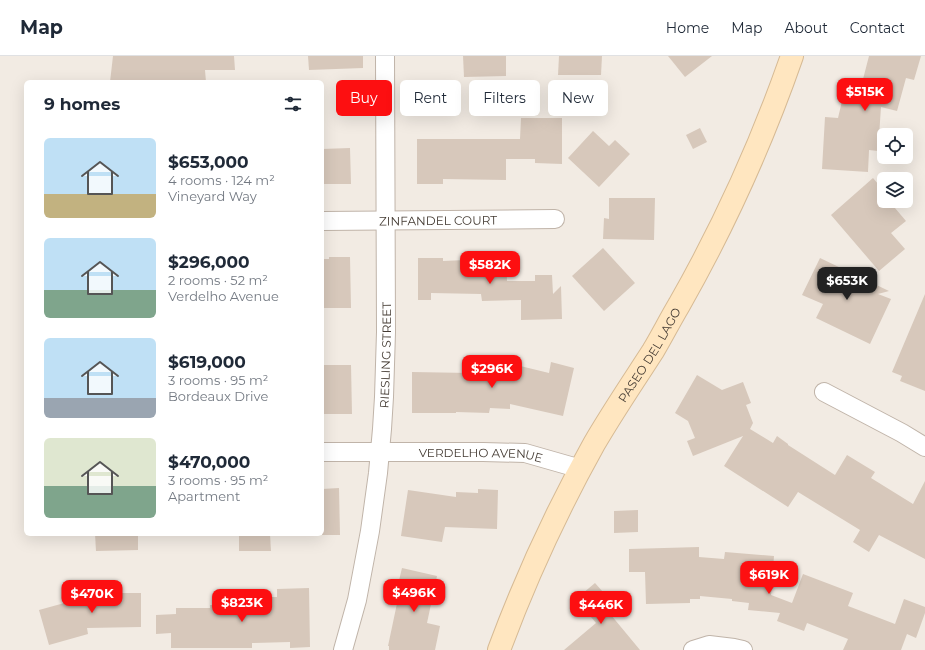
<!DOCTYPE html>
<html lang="en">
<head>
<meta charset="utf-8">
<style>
  body { margin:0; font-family:Montserrat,sans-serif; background:#f6f6f7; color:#1f2937; height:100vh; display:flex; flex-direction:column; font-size:15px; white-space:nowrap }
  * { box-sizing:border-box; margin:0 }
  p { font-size:13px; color:#747a83 }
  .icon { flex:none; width:22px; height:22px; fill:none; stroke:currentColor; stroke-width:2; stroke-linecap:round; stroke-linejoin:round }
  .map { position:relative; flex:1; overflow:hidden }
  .sheet { position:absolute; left:24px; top:24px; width:300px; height:456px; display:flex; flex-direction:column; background:#fff; border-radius:6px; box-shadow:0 4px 16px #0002 }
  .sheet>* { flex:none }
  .top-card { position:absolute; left:336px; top:24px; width:380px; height:36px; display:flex; gap:8px }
  .controls { position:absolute; left:877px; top:72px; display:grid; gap:8px }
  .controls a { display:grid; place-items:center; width:36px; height:36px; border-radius:6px; background:#fff; box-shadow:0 4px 16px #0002; font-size:20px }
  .price { position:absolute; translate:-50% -34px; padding:0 9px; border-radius:8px; background:#fd0f11; color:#fff; font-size:13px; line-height:26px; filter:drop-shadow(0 1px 2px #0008) }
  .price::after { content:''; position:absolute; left:50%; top:24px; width:12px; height:9px; margin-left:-6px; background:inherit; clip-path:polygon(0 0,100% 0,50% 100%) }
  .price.selected { background:#222; color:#fff }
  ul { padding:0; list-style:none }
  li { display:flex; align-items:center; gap:12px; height:100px; padding:0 20px }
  li span { display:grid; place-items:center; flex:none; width:112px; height:80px; border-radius:6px; color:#555 }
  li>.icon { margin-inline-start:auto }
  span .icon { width:48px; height:48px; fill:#fffc; stroke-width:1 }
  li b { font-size:17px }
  h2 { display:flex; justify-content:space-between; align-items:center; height:48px; padding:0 20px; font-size:17px }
  .chip { padding:0 14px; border-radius:6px; background:#fff; box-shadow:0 4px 16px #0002; font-size:14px; line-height:36px }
  .chip.selected { background:#fd0f11; color:#fff }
  header { display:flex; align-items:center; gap:24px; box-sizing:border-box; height:56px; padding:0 20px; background:#fff; border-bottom:1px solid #e0e1e3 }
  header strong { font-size:19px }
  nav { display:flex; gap:22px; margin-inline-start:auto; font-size:14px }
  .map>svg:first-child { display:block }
  .building { fill:#d7c8bb }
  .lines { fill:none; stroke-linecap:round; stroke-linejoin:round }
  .street-casing { stroke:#c0b4a9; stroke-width:20 }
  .secondary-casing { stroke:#d6ba94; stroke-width:24 }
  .street { stroke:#fff; stroke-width:18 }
  .secondary { stroke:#ffe6c0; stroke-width:22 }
  .labels { text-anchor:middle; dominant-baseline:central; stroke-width:3; stroke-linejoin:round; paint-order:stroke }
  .street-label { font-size:12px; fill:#443b33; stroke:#fff }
</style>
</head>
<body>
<header>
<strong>Map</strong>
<nav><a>Home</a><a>Map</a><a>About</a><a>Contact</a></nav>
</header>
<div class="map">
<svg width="925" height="594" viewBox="0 0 925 594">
  <rect width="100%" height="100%" fill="#f2ebe3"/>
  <g class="building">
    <polygon points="113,0 234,0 235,14 205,14 206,26 110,26"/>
    <polygon points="308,0 363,0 363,12 309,14"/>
    <polygon points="463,0 506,0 506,20 464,21"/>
    <polygon points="559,0 602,0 601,19 558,19"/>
    <polygon points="668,0 712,0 685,21"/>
    <polygon points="869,0 921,0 914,24 906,22 897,55 881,51 878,95 869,94 868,116 822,113 825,61 838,62 847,24 862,27"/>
    <polygon points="521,62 562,62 562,108 535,107 535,103 506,103 506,124 443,123 443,128 417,128 417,83 520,83"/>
    <polygon points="700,72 707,86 693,93 686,79"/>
    <polygon points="593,75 609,90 615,84 630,98 599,131 568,102"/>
    <polygon points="350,92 351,128 323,128 323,124 322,124 322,93"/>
    <polygon points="873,122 884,135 884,145 889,145 906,165 891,177 905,193 879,215 831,159"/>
    <polygon points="609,142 655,142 654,184 603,183 604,162 609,163"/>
    <polygon points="603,192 635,227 604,255 572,220"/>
    <polygon points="329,201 350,201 351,252 322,252 322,203 329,203"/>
    <polygon points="506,201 507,225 535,225 535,219 552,219 553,238 561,230 562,263 521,264 521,244 482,245 481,238 431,237 431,244 418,244 418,202 443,202 443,205 488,203 488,202"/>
    <polygon points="820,202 889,235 878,238 891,243 870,288 816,262 823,248 802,239"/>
    <polygon points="925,238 925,335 900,325 902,320 892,316"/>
    <polygon points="470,306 508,307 549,317 551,306 574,312 563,360 510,348 510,353 490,352 489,357 456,356 456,357 412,357 412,316 470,317"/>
    <polygon points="322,309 351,309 352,358 322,358"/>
    <polygon points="697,319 722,334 743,326 751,347 746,349 753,367 750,373 773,387 777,380 788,388 788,389 835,419 847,399 875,416 871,422 913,448 925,425 925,503 879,479 869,496 853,486 860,474 798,436 788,451 724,410 743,380 693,400 687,385 695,382 688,365 675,357"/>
    <polygon points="339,432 340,479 322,479 322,433"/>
    <polygon points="478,433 498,434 497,473 445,471 442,486 401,480 408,434 456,441 456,436 478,437"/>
    <polygon points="638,454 638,476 614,477 614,455"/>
    <polygon points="95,478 138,478 138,494 96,495"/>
    <polygon points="239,478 270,478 271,495 239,495"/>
    <polygon points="699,491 699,501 724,503 725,496 774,500 771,539 792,547 803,518 853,537 848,550 895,568 904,543 925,551 925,557 916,582 907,578 901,594 843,594 848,583 807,567 804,575 777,565 780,557 748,554 749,547 732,545 732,543 700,540 700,543 690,543 690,547 646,548 645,516 629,516 629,493"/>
    <polygon points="402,512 437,520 427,567 440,570 435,594 389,594 389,590 388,590 399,538 396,537"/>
    <polygon points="595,527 618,553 611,559 640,594 564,594 596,567 576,543"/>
    <polygon points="97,528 118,528 118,537 141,537 141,571 87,572 88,578 49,589 39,554 97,538"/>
    <polygon points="309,532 310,591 290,592 290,586 252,587 252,592 171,592 171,577 156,578 156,559 176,558 176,552 210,552 210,549 267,549 267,541 277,541 277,533"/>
  </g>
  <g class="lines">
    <g class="street-casing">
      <g id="street">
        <path id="s1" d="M322,165l233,-2"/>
        <polyline points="824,336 902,377 925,391"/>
        <path id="s2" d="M322,396h161l42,1 56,16"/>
        <path id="s3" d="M343,594l14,-50 13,-69 8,-58 4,-44 2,-32 2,-65 -1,-276"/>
        <polyline points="693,594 709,589 734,592 743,594"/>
      </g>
    </g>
    <g class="secondary-casing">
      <g id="secondary">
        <path id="s4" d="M499,594c27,-73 57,-138 95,-206 18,-31 39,-62 59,-93 9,-15 17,-31 26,-46 45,-79 83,-163 113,-249"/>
      </g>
    </g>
    <use href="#street" class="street"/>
    <use href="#secondary" class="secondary"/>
  </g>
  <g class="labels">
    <g class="street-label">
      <text stroke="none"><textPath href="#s1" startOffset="116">ZINFANDEL COURT</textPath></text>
      <text stroke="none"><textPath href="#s3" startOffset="299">RIESLING STREET</textPath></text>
      <text stroke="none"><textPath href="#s4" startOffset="332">PASEO DEL LAGO</textPath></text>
      <text stroke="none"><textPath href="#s2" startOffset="159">VERDELHO AVENUE</textPath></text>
    </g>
  </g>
</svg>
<div class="controls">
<a><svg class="icon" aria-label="locate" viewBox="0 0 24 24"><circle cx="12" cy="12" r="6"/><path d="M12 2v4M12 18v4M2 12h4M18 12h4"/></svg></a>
<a><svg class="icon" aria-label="layers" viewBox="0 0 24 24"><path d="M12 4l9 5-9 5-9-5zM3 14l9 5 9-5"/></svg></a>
</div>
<b class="price" style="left:865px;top:56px">$515K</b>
<b class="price" style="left:490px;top:229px">$582K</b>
<b class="price selected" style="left:847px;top:245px">$653K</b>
<b class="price" style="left:492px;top:333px">$296K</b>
<b class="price" style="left:769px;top:539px">$619K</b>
<b class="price" style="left:414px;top:557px">$496K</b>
<b class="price" style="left:92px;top:558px">$470K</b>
<b class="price" style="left:242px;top:567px">$823K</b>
<b class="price" style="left:601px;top:569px">$446K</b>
<div class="top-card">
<a class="chip selected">Buy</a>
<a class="chip">Rent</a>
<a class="chip">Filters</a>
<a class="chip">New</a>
</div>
<section class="sheet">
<h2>9 homes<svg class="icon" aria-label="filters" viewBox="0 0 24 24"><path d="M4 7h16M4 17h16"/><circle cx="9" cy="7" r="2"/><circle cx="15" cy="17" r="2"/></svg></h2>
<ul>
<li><span style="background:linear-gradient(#bfe0f5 70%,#c2b280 0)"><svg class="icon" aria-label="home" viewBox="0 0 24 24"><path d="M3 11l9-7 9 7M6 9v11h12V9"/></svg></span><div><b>$653,000</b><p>4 rooms · 124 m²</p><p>Vineyard Way</p></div></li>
<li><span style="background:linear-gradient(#bfe0f5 65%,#7fa58c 0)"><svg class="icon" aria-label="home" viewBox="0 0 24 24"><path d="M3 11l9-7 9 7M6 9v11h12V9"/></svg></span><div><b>$296,000</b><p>2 rooms · 52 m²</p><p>Verdelho Avenue</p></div></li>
<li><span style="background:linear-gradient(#bfe0f5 75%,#9aa5b1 0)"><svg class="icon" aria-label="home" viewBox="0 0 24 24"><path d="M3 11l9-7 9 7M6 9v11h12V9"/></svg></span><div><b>$619,000</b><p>3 rooms · 95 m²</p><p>Bordeaux Drive</p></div></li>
<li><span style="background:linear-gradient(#dfe7d0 60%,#7fa58c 0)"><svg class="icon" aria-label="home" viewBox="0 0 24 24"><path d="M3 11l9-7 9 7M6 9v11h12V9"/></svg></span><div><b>$470,000</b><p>3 rooms · 95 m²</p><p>Apartment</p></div></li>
</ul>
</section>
</div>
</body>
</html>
